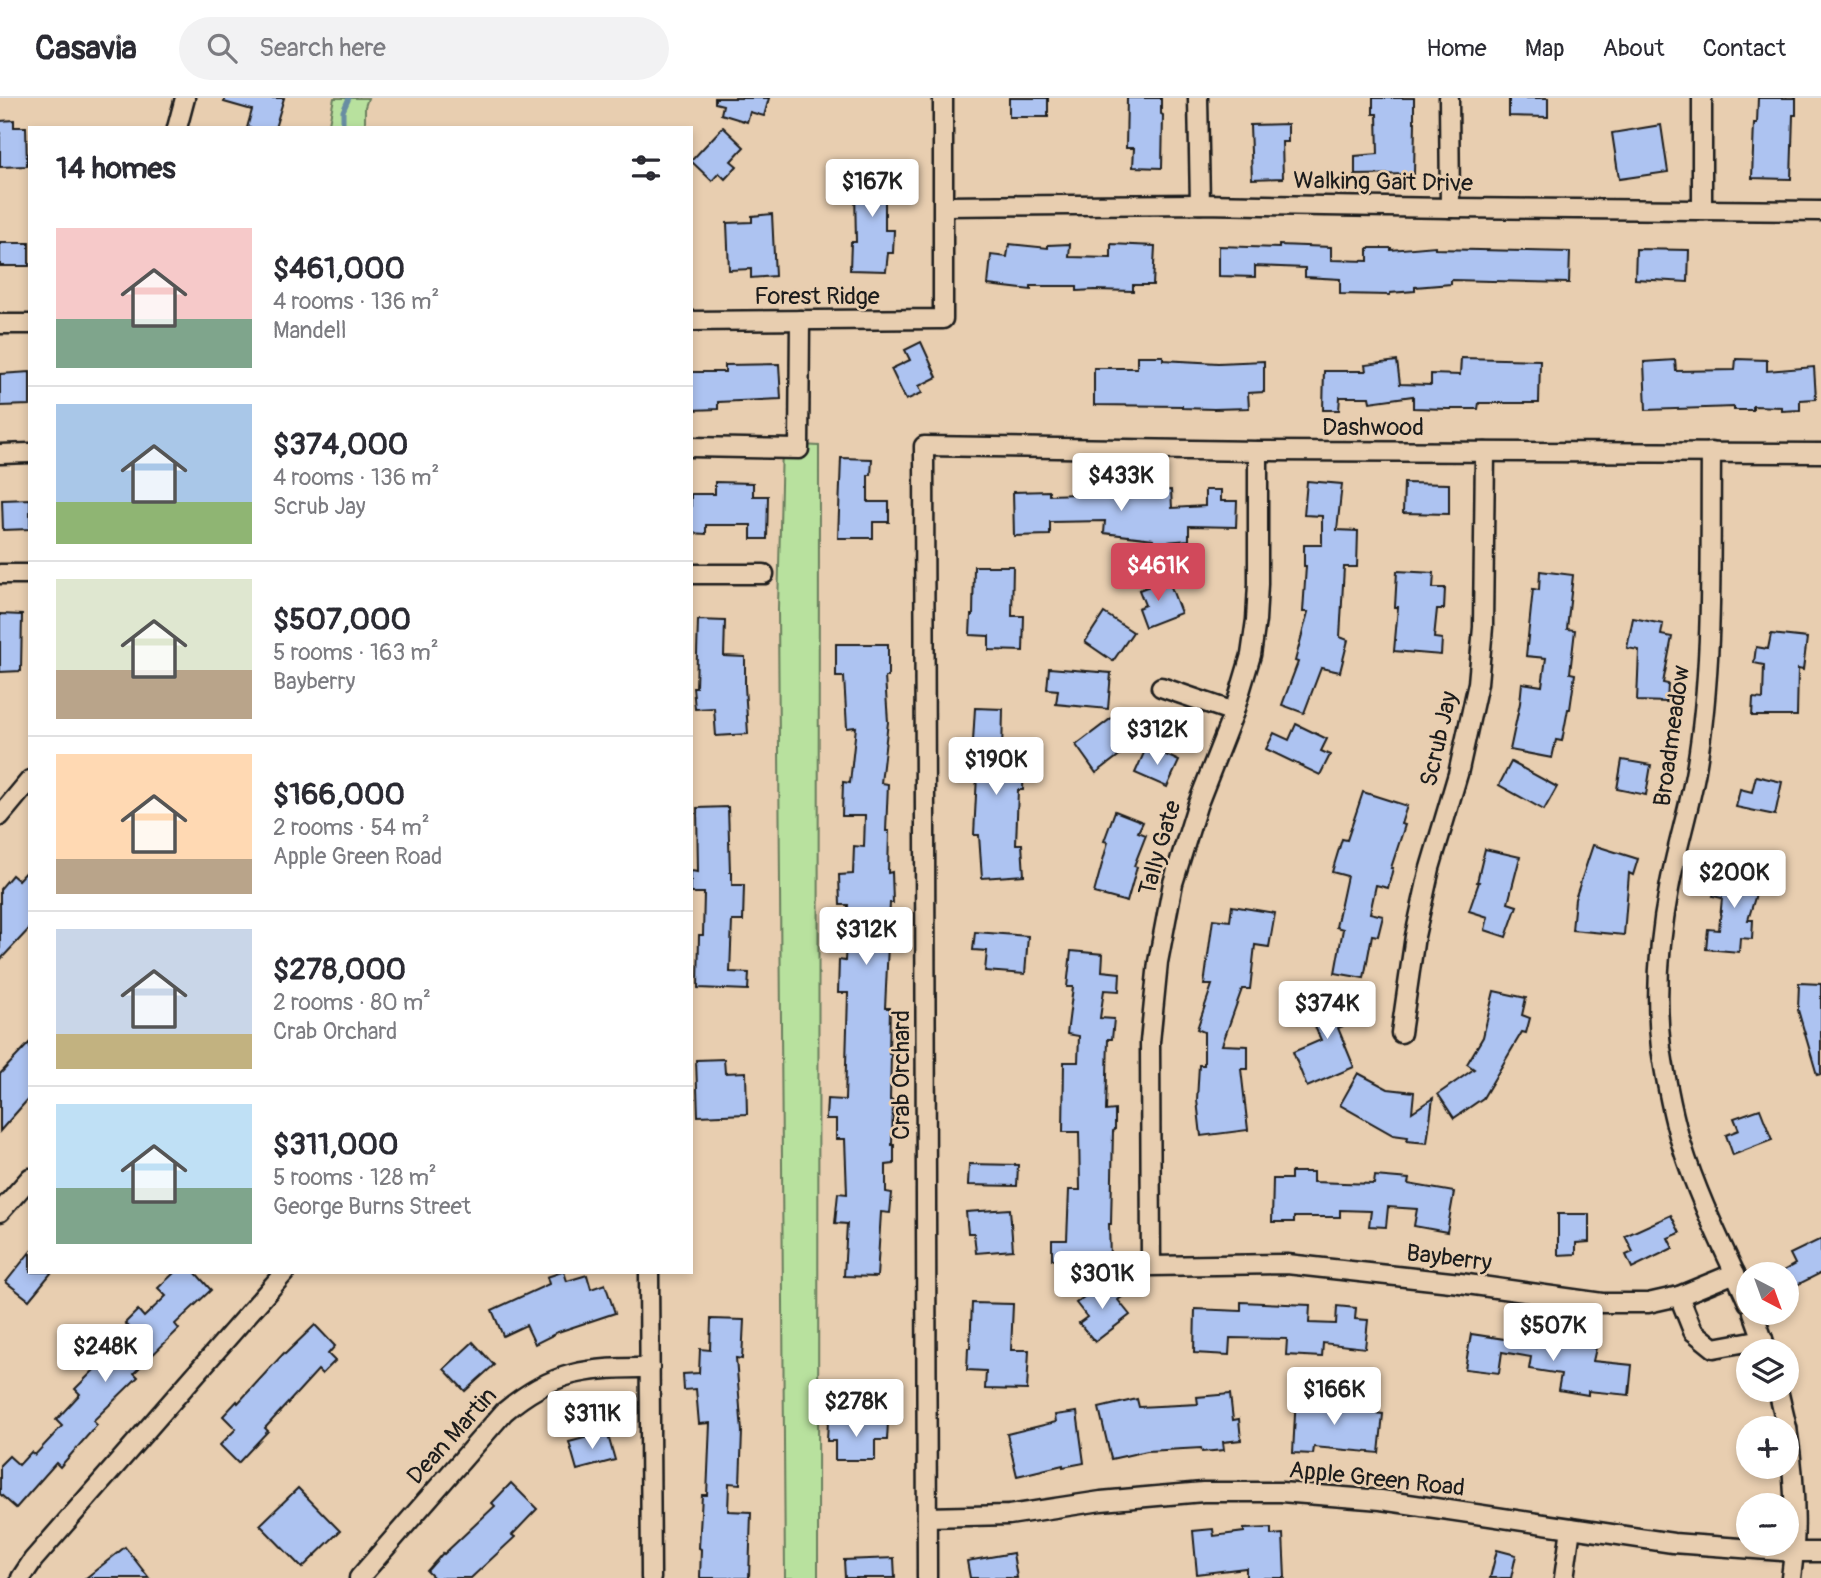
<!DOCTYPE html>
<html lang="en">
<head>
<meta charset="utf-8">
<style>
  body { margin:0; font-family:Pangolin,sans-serif; background:#f2f2f3; color:#2b2b33; height:100vh; display:flex; flex-direction:column; font-size:26px; white-space:nowrap }
  * { box-sizing:border-box; margin:0 }
  p { font-size:23px; color:#7c7c81 }
  .icon { flex:none; width:38px; height:38px; fill:none; stroke:currentColor; stroke-width:2; stroke-linecap:round; stroke-linejoin:round }
  .map { position:relative; flex:1; overflow:hidden }
  .panel { position:absolute; left:28px; top:28px; width:665px; height:1148px; display:flex; flex-direction:column; background:#fff; border-radius:0px; box-shadow:0 4px 10px #0003 }
  .panel>* { flex:none }
  .needle { width:46px; rotate:139deg }
  .fabs { position:absolute; left:1736px; top:1164px; display:grid; gap:14px }
  .fabs a { display:grid; place-items:center; width:63px; height:63px; border-radius:50%; background:#fff; box-shadow:0 4px 10px #0003; font-size:35px }
  .price { position:absolute; translate:-50% -60px; padding:0 16px; border-radius:7px; background:#fff; color:#222; font-size:23px; line-height:46px; filter:drop-shadow(0 2px 4px #0008) }
  .price::after { content:''; position:absolute; left:50%; top:42px; width:21px; height:16px; margin-left:-10px; background:inherit; clip-path:polygon(0 0,100% 0,50% 100%) }
  .price.active { background:#d1495b; color:#fff }
  ul { padding:0; list-style:none }
  li { display:flex; align-items:center; gap:21px; height:175px; padding:0 28px }
  li+li { border-top:2px solid #e1e1e2 }
  li span { display:grid; place-items:center; flex:none; width:196px; height:140px; border-radius:0px; color:#555 }
  li>.icon { margin-inline-start:auto }
  span .icon { width:84px; height:84px; fill:#fffc; stroke-width:1 }
  li b { font-size:30px }
  h2 { display:flex; justify-content:space-between; align-items:center; height:84px; padding:0 28px; font-size:30px }
  header { display:flex; align-items:center; gap:42px; box-sizing:border-box; height:98px; padding:0 35px; background:#fff; border-bottom:2px solid #e1e1e2 }
  header strong { font-size:33px }
  nav { display:flex; gap:38px; margin-inline-start:auto; font-size:24px }
  .search { width:490px; height:63px; background:#f2f2f3; display:flex; align-items:center; gap:18px; box-sizing:border-box; padding:0 24px; border-radius:38px; color:#7c7c81; font-size:26px }
  .map>svg:first-child { display:block }
  .green { fill:#b8e19e; stroke:#6a7e5d; stroke-width:2 }
  .lines { fill:none; stroke-linecap:round; stroke-linejoin:round }
  .stream { stroke:#688da2; stroke-width:5 }
  .building { fill:#adc3f1; stroke:#1c1c1c; stroke-width:2 }
  .minor-casing { stroke:#1c1c1c; stroke-width:23 }
  .minor { stroke:#e8ceb0; stroke-width:18 }
  .labels { text-anchor:middle; dominant-baseline:central; stroke-width:5; stroke-linejoin:round; paint-order:stroke }
  .street-label { font-size:24px; fill:#1c1c1c; stroke:#e8ceb0 }
</style>
</head>
<body>
<header>
<strong>Casavia</strong>
<div class="search"><svg class="icon" aria-label="search" viewBox="0 0 24 24"><circle cx="10" cy="10" r="6"/><path d="M15 15l6 6"/></svg>Search here</div>
<nav><a>Home</a><a>Map</a><a>About</a><a>Contact</a></nav>
</header>
<div class="map">
<svg width="1821" height="1480" viewBox="0 0 1821 1480">
  <rect width="100%" height="100%" fill="#e8ceb0"/>
  <filter id="ink" filterUnits="userSpaceOnUse"><feTurbulence type="fractalNoise" baseFrequency=".0143" numOctaves="2"/><feDisplacementMap in="SourceGraphic" scale="14" xChannelSelector="R" yChannelSelector="G"/><feConvolveMatrix kernelMatrix="1 2 1 2 8 2 1 2 1" color-interpolation-filters="sRGB"/></filter>
  <g filter="url(#ink)">
    <g class="green">
      <polygon points="334,0 368,0 365,9 365,30 328,30"/>
      <polygon points="782,346 819,348 818,1480 785,1480 778,511"/>
    </g>
    <g class="lines">
      <polyline class="stream" points="343,30 343,13 349,0"/>
    </g>
    <g class="building">
      <polygon points="225,0 284,0 275,30 247,30 252,12 224,4"/>
      <polygon points="715,0 769,0 764,18 750,14 747,24 721,16 723,7 715,5"/>
      <rect x="1009" y="0" width="39" height="19"/>
      <polygon points="1127,0 1161,0 1161,16 1163,17 1162,70 1133,69 1134,50 1126,50"/>
      <polygon points="1373,0 1414,0 1414,24 1415,24 1414,76 1355,77 1355,58 1378,56 1377,16 1373,16"/>
      <polygon points="1509,0 1548,0 1548,19 1509,18"/>
      <polygon points="1758,0 1796,0 1796,17 1793,17 1791,81 1752,80 1754,25 1757,25"/>
      <polygon points="14,22 14,29 26,29 27,68 0,69 0,23"/>
      <polygon points="1288,26 1288,44 1282,44 1283,80 1252,81 1250,27"/>
      <polygon points="1661,27 1668,74 1619,81 1612,35"/>
      <polygon points="723,29 744,49 731,63 737,68 725,81 719,75 712,83 691,63"/>
      <polygon points="898,73 898,96 885,96 885,132 894,132 893,155 888,155 886,173 850,172 851,144 856,144 855,92 847,92 847,74"/>
      <polygon points="772,116 775,178 751,180 751,171 729,172 727,125 752,124 752,118"/>
      <rect x="0" y="145" width="29" height="23"/>
      <polygon points="1009,146 1048,150 1048,147 1070,146 1069,159 1111,160 1111,146 1155,148 1153,187 1133,187 1133,193 1094,192 1077,193 1077,188 1031,188 1031,192 988,187 991,157 1007,159"/>
      <polygon points="1279,147 1331,149 1331,162 1368,163 1368,150 1391,150 1391,152 1435,148 1435,151 1570,154 1569,185 1451,182 1451,186 1415,189 1415,193 1390,195 1390,197 1340,196 1340,181 1305,179 1305,170 1255,168 1255,179 1219,178 1219,148 1279,150"/>
      <polygon points="1636,151 1689,152 1688,184 1635,181"/>
      <polygon points="921,244 937,279 919,288 922,295 906,302 891,271 910,262 905,252"/>
      <polygon points="1137,258 1163,258 1163,262 1218,265 1264,263 1264,294 1248,295 1249,310 1214,311 1182,310 1182,308 1094,307 1094,270 1137,270"/>
      <polygon points="1461,260 1540,262 1539,305 1479,305 1478,311 1448,311 1413,310 1413,298 1370,304 1369,299 1340,299 1339,312 1323,312 1324,273 1366,273 1365,267 1397,263 1400,286 1431,287 1431,276 1460,277"/>
      <polygon points="1736,261 1767,262 1767,273 1814,269 1816,301 1800,302 1800,312 1782,313 1782,309 1753,308 1753,312 1734,312 1734,309 1646,312 1644,264 1675,262 1676,273 1735,272"/>
      <polygon points="779,266 781,301 718,304 718,311 691,312 691,274 725,274 725,267"/>
      <polygon points="30,274 30,307 0,308 0,276"/>
      <polygon points="841,360 872,361 871,377 868,377 868,404 889,404 889,424 873,424 873,440 838,440"/>
      <polygon points="1307,383 1342,386 1337,432 1358,433 1357,469 1344,469 1340,539 1348,542 1340,574 1321,570 1304,615 1282,607 1298,564 1295,563 1308,514 1303,514 1306,468 1304,468 1304,447 1322,447 1322,418 1304,417"/>
      <polygon points="715,384 753,385 753,398 768,398 767,441 751,441 751,427 706,427 706,436 691,435 691,396 715,396"/>
      <polygon points="1404,385 1449,386 1449,416 1403,415"/>
      <polygon points="1109,392 1151,397 1151,393 1171,392 1172,410 1205,408 1205,392 1221,392 1221,403 1237,403 1236,429 1189,428 1189,442 1154,445 1153,441 1104,435 1105,423 1050,424 1050,437 1014,438 1013,394 1049,393 1049,397 1108,395"/>
      <polygon points="30,401 30,431 3,432 2,402"/>
      <polygon points="974,468 1013,468 1012,518 1024,518 1023,553 989,552 989,538 970,537 971,517 973,517"/>
      <polygon points="1397,473 1434,475 1433,490 1445,490 1444,511 1437,511 1434,540 1442,541 1441,557 1394,553 1398,509 1395,509"/>
      <polygon points="1540,473 1573,477 1567,531 1575,532 1570,575 1575,576 1570,611 1568,611 1562,643 1556,642 1552,660 1510,652 1520,605 1522,585 1542,588 1546,560 1526,558 1533,491 1539,492"/>
      <polygon points="1168,481 1181,515 1145,529 1138,510 1145,507 1139,492"/>
      <polygon points="1104,515 1133,534 1113,563 1085,544"/>
      <polygon points="0,516 22,517 21,573 0,574"/>
      <polygon points="1633,520 1663,526 1661,537 1672,539 1663,585 1668,586 1667,604 1637,603 1639,552 1627,550"/>
      <polygon points="698,522 725,523 724,558 745,559 745,588 748,636 716,638 714,610 695,611 693,589 696,589"/>
      <polygon points="1771,536 1807,540 1803,572 1798,571 1797,618 1752,618 1753,600 1763,601 1764,567 1754,565 1756,549 1768,551"/>
      <polygon points="836,546 888,546 888,579 885,579 888,624 881,685 888,686 886,733 889,733 888,775 892,774 893,805 890,805 885,910 890,910 889,956 891,956 890,1002 893,1002 892,1047 894,1047 894,1066 886,1067 886,1094 892,1095 890,1115 881,1114 877,1179 844,1178 847,1126 835,1125 838,1095 847,1096 845,1041 836,1041 836,1021 826,1021 827,1001 845,1002 848,895 838,895 839,862 845,863 848,807 840,807 839,777 853,776 854,748 864,749 865,718 842,718 843,684 850,685 856,629 847,630 844,579 836,579"/>
      <polygon points="1049,570 1111,575 1108,611 1056,606 1058,592 1047,591"/>
      <polygon points="975,610 1003,611 1002,657 1019,657 1019,662 1024,662 1023,692 1018,692 1016,746 1022,746 1024,777 982,780 979,737 974,737 977,677 971,677"/>
      <polygon points="1113,619 1134,646 1096,675 1076,647"/>
      <polygon points="1296,626 1327,641 1321,653 1330,657 1320,677 1266,651 1274,635 1289,642"/>
      <polygon points="1147,648 1179,663 1167,689 1135,675"/>
      <polygon points="1622,662 1651,667 1646,697 1617,691"/>
      <polygon points="1511,664 1557,689 1544,712 1499,687"/>
      <polygon points="1756,678 1782,684 1775,717 1736,709 1740,691 1752,694"/>
      <polygon points="1363,694 1407,708 1401,726 1405,727 1391,770 1393,770 1388,790 1376,787 1370,815 1383,818 1378,838 1372,837 1364,880 1335,875 1343,831 1336,829 1347,778 1332,774 1342,741 1347,742"/>
      <polygon points="728,709 730,774 732,774 732,787 744,787 743,823 732,823 730,874 749,875 748,892 698,890 699,837 703,837 704,795 691,795 691,773 698,774 697,710"/>
      <polygon points="1115,713 1143,724 1138,734 1146,737 1134,768 1137,769 1127,804 1094,795 1108,744 1104,743"/>
      <polygon points="1593,747 1638,761 1633,777 1629,775 1624,837 1572,832 1575,801"/>
      <polygon points="1485,751 1520,759 1508,805 1517,808 1506,839 1485,832 1488,819 1469,813 1479,784 1477,784"/>
      <polygon points="30,769 30,830 0,862 0,791 12,777 18,782"/>
      <polygon points="1734,769 1762,777 1748,822 1753,822 1752,841 1740,840 1739,854 1706,851 1708,831 1719,832 1722,800 1713,798 1719,778 1730,781"/>
      <polygon points="1232,808 1275,815 1269,849 1255,847 1250,891 1242,891 1222,947 1248,948 1248,971 1241,971 1248,1032 1201,1038 1197,1002 1199,967 1204,967 1204,934 1197,931 1212,887 1204,887 1213,821 1230,823"/>
      <polygon points="975,834 1028,838 1025,876 985,873 987,853 973,852"/>
      <polygon points="1071,853 1103,856 1102,873 1120,875 1119,893 1104,892 1100,920 1114,921 1112,941 1108,941 1106,1013 1115,1012 1115,1032 1113,1033 1111,1126 1109,1126 1110,1161 1092,1161 1106,1178 1058,1180 1058,1161 1052,1161 1052,1142 1067,1142 1069,1092 1080,1092 1079,1034 1063,1034 1064,964 1078,964 1079,938 1067,936 1073,889 1067,889"/>
      <polygon points="1799,885 1821,886 1821,976 1817,977 1798,912"/>
      <polygon points="1337,887 1353,924 1338,930 1354,969 1307,989 1293,954 1321,942 1312,922 1323,918 1314,897"/>
      <polygon points="1494,893 1526,900 1522,917 1530,920 1526,935 1522,934 1483,1000 1454,1020 1438,996 1474,971 1467,966 1483,939"/>
      <polygon points="30,944 30,999 0,1033 0,976"/>
      <polygon points="724,961 725,975 746,974 747,1016 698,1018 696,962"/>
      <polygon points="1358,975 1388,991 1414,994 1412,1014 1433,1000 1427,1045 1407,1043 1408,1039 1393,1037 1340,1007"/>
      <polygon points="1760,1011 1772,1042 1733,1057 1726,1037 1739,1032 1734,1020"/>
      <polygon points="969,1066 1018,1067 1017,1088 968,1087"/>
      <polygon points="1291,1074 1313,1074 1313,1084 1374,1086 1375,1078 1409,1081 1408,1086 1454,1094 1447,1134 1414,1128 1417,1111 1388,1109 1386,1129 1369,1128 1371,1113 1340,1112 1340,1119 1294,1119 1294,1124 1272,1124 1273,1081 1291,1081"/>
      <polygon points="1010,1111 1013,1152 976,1155 974,1135 968,1135 966,1114"/>
      <polygon points="1558,1116 1589,1116 1589,1144 1576,1145 1576,1156 1558,1157"/>
      <polygon points="1671,1117 1680,1135 1668,1140 1673,1150 1632,1170 1626,1157 1633,1154 1625,1138"/>
      <polygon points="1821,1141 1821,1175 1791,1190 1787,1181 1787,1176 1784,1176 1783,1173 1795,1166 1790,1156"/>
      <polygon points="30,1154 30,1174 52,1174 29,1202 6,1184"/>
      <polygon points="175,1174 195,1174 211,1192 175,1226 179,1231 134,1275 138,1279 93,1323 97,1327 60,1369 56,1365 16,1410 0,1396 0,1367 9,1358 19,1367 31,1354 35,1357 62,1328 56,1322 80,1296 75,1291 133,1233 125,1225 138,1212 144,1219 166,1198 158,1190"/>
      <polygon points="562,1174 564,1174 567,1183 587,1177 591,1191 605,1186 615,1215 555,1235 555,1236 535,1246 526,1227 503,1238 492,1212 549,1186 547,1179"/>
      <polygon points="1108,1181 1122,1199 1118,1202 1130,1217 1095,1244 1079,1225 1087,1219 1076,1205"/>
      <polygon points="1241,1204 1310,1207 1309,1225 1336,1226 1337,1208 1356,1210 1355,1221 1368,1222 1365,1250 1323,1245 1322,1259 1286,1257 1287,1241 1230,1240 1229,1257 1194,1255 1195,1211 1241,1213"/>
      <polygon points="972,1205 1013,1206 1011,1252 1029,1252 1027,1292 985,1291 986,1273 967,1272 968,1250 970,1250"/>
      <polygon points="711,1221 744,1222 742,1261 736,1260 742,1334 740,1386 729,1385 728,1413 751,1414 749,1480 700,1480 701,1451 699,1450 702,1397 707,1397 710,1325 699,1326 696,1291 684,1292 683,1276 699,1275 700,1251 710,1252"/>
      <polygon points="315,1227 335,1248 328,1256 335,1263 322,1276 318,1272 265,1330 268,1333 238,1365 220,1347 236,1331 223,1318 237,1303 238,1305 284,1255 285,1256"/>
      <polygon points="1519,1235 1555,1241 1555,1244 1596,1250 1593,1263 1632,1267 1629,1297 1588,1293 1588,1297 1558,1292 1561,1276 1529,1271 1531,1259 1502,1254 1499,1275 1465,1271 1471,1236 1518,1243"/>
      <polygon points="473,1244 494,1267 465,1293 444,1271"/>
      <polygon points="1230,1296 1233,1322 1239,1321 1241,1342 1223,1344 1224,1352 1202,1354 1201,1350 1147,1353 1111,1361 1099,1310 1137,1301 1139,1309 1198,1306 1197,1299"/>
      <polygon points="1296,1297 1334,1300 1333,1311 1383,1316 1379,1355 1314,1349 1313,1356 1293,1355"/>
      <polygon points="1077,1314 1084,1365 1063,1369 1063,1367 1017,1378 1007,1336 1056,1324 1055,1317"/>
      <polygon points="828,1323 888,1324 887,1342 875,1342 875,1362 835,1362 835,1343 827,1343"/>
      <polygon points="607,1334 615,1362 577,1372 569,1344"/>
      <polygon points="511,1385 537,1411 512,1437 515,1439 471,1480 434,1480 427,1473 443,1455 444,1456 495,1408 492,1405"/>
      <polygon points="298,1390 340,1433 302,1470 260,1427"/>
      <polygon points="1271,1430 1271,1437 1283,1436 1285,1480 1246,1480 1246,1470 1197,1476 1193,1433 1213,1431 1214,1438 1244,1434 1244,1431"/>
      <polygon points="125,1449 149,1480 86,1480"/>
      <polygon points="1497,1452 1516,1457 1511,1480 1490,1480"/>
      <polygon points="1013,1455 1017,1480 970,1480 967,1463"/>
      <polygon points="894,1460 895,1480 845,1480 844,1462"/>
    </g>
    <g class="lines">
      <g class="minor-casing">
        <g id="minor">
          <polyline points="1198,0 1200,106"/>
          <polyline points="1449,0 1450,110"/>
          <polyline points="177,30 185,0"/>
          <polyline points="944,108 1200,106 1450,110 1821,113"/>
          <polyline points="1702,112 1702,0"/>
          <polyline points="691,223 943,221 943,0"/>
          <polyline points="0,226 30,226"/>
          <polyline points="691,349 799,351 800,222"/>
          <polyline points="1258,353 1258,486 1256,522 1251,557 1234,614 1197,708 1173,785 1158,864 1150,944 1151,1168 1287,1166 1460,1185 1602,1205 1648,1205 1679,1198 1735,1175"/>
          <path d="M1711,354c-1,106 3,213 -15,318 -7,40 -20,79 -27,119 -10,52 -14,106 -8,159 5,33 11,66 21,98 16,52 44,107 66,156"/>
          <polyline points="0,356 30,355"/>
          <polyline points="0,476 30,476"/>
          <polyline points="691,476 764,476"/>
          <polyline points="1161,589 1234,614"/>
          <polyline points="0,718 30,682"/>
          <polyline points="1401,935 1415,838 1430,770 1458,676 1478,585 1483,529 1485,354"/>
          <polyline points="0,1114 30,1080"/>
          <polyline points="649,1174 651,1480"/>
          <polyline points="1679,1198 1693,1233 1714,1250 1763,1241"/>
          <polyline points="1753,1214 1767,1253"/>
          <polyline points="1778,1292 1787,1330"/>
          <path d="M1787,1330c8,51 11,99 4,150"/>
          <polyline points="927,1419 1009,1417 1101,1403 1203,1394 1281,1394 1381,1402 1673,1445 1795,1454 1821,1454"/>
          <polyline points="21,1480 33,1462 285,1174"/>
          <path d="M359,1480l145,-166c48,-41 85,-45 146,-44"/>
          <polyline points="927,1480 924,348 1258,353 1821,355"/>
          <polyline points="1564,1480 1571,1430"/>
        </g>
      </g>
      <use href="#minor" class="minor"/>
    </g>
  </g>
  <g class="labels">
    <g class="street-label">
      <text transform="translate(1383 84) rotate(1)">Walking Gait Drive</text>
      <text x="817" y="198">Forest Ridge</text>
      <text x="1373" y="329">Dashwood</text>
      <text transform="translate(1672 638) rotate(-82)">Broadmeadow</text>
      <text transform="translate(1439 641) rotate(-77)">Scrub Jay</text>
      <text transform="translate(1160 750) rotate(-74)">Tally Gate</text>
      <text transform="translate(901 977) rotate(-90)">Crab Orchard</text>
      <text transform="translate(1449 1160) rotate(7)">Bayberry</text>
      <text transform="translate(452 1338) rotate(-48)">Dean Martin</text>
      <text transform="translate(1377 1381) rotate(6)">Apple Green Road</text>
    </g>
  </g>
</svg>
<div class="fabs">
<a><svg class="needle" viewBox="-14 -14 28 28"><path d="M0-13l5 13h-10z" fill="#e53935"/><path d="M0 13l5-13h-10z" fill="#7c7c81"/></svg></a>
<a><svg class="icon" aria-label="layers" viewBox="0 0 24 24"><path d="M12 4l9 5-9 5-9-5zM3 14l9 5 9-5"/></svg></a>
<a>+</a>
<a>−</a>
</div>
<b class="price" style="left:872px;top:121px">$167K</b>
<b class="price" style="left:1121px;top:415px">$433K</b>
<b class="price active" style="left:1158px;top:505px">$461K</b>
<b class="price" style="left:1157px;top:669px">$312K</b>
<b class="price" style="left:996px;top:699px">$190K</b>
<b class="price" style="left:1734px;top:812px">$200K</b>
<b class="price" style="left:866px;top:869px">$312K</b>
<b class="price" style="left:1327px;top:943px">$374K</b>
<b class="price" style="left:1102px;top:1213px">$301K</b>
<b class="price" style="left:1553px;top:1265px">$507K</b>
<b class="price" style="left:105px;top:1286px">$248K</b>
<b class="price" style="left:1334px;top:1329px">$166K</b>
<b class="price" style="left:856px;top:1341px">$278K</b>
<b class="price" style="left:592px;top:1353px">$311K</b>
<section class="panel">
<h2>14 homes<svg class="icon" aria-label="filters" viewBox="0 0 24 24"><path d="M4 7h16M4 17h16"/><circle cx="9" cy="7" r="2"/><circle cx="15" cy="17" r="2"/></svg></h2>
<ul>
<li><span style="background:linear-gradient(#f6c9c9 65%,#7fa58c 0)"><svg class="icon" aria-label="home" viewBox="0 0 24 24"><path d="M3 11l9-7 9 7M6 9v11h12V9"/></svg></span><div><b>$461,000</b><p>4 rooms · 136 m²</p><p>Mandell</p></div></li>
<li><span style="background:linear-gradient(#a9c7e8 70%,#8fb573 0)"><svg class="icon" aria-label="home" viewBox="0 0 24 24"><path d="M3 11l9-7 9 7M6 9v11h12V9"/></svg></span><div><b>$374,000</b><p>4 rooms · 136 m²</p><p>Scrub Jay</p></div></li>
<li><span style="background:linear-gradient(#dfe7d0 65%,#b9a48a 0)"><svg class="icon" aria-label="home" viewBox="0 0 24 24"><path d="M3 11l9-7 9 7M6 9v11h12V9"/></svg></span><div><b>$507,000</b><p>5 rooms · 163 m²</p><p>Bayberry</p></div></li>
<li><span style="background:linear-gradient(#ffd9b3 75%,#b9a48a 0)"><svg class="icon" aria-label="home" viewBox="0 0 24 24"><path d="M3 11l9-7 9 7M6 9v11h12V9"/></svg></span><div><b>$166,000</b><p>2 rooms · 54 m²</p><p>Apple Green Road</p></div></li>
<li><span style="background:linear-gradient(#c9d6e8 75%,#c2b280 0)"><svg class="icon" aria-label="home" viewBox="0 0 24 24"><path d="M3 11l9-7 9 7M6 9v11h12V9"/></svg></span><div><b>$278,000</b><p>2 rooms · 80 m²</p><p>Crab Orchard</p></div></li>
<li><span style="background:linear-gradient(#bfe0f5 60%,#7fa58c 0)"><svg class="icon" aria-label="home" viewBox="0 0 24 24"><path d="M3 11l9-7 9 7M6 9v11h12V9"/></svg></span><div><b>$311,000</b><p>5 rooms · 128 m²</p><p>George Burns Street</p></div></li>
</ul>
</section>
</div>
</body>
</html>
